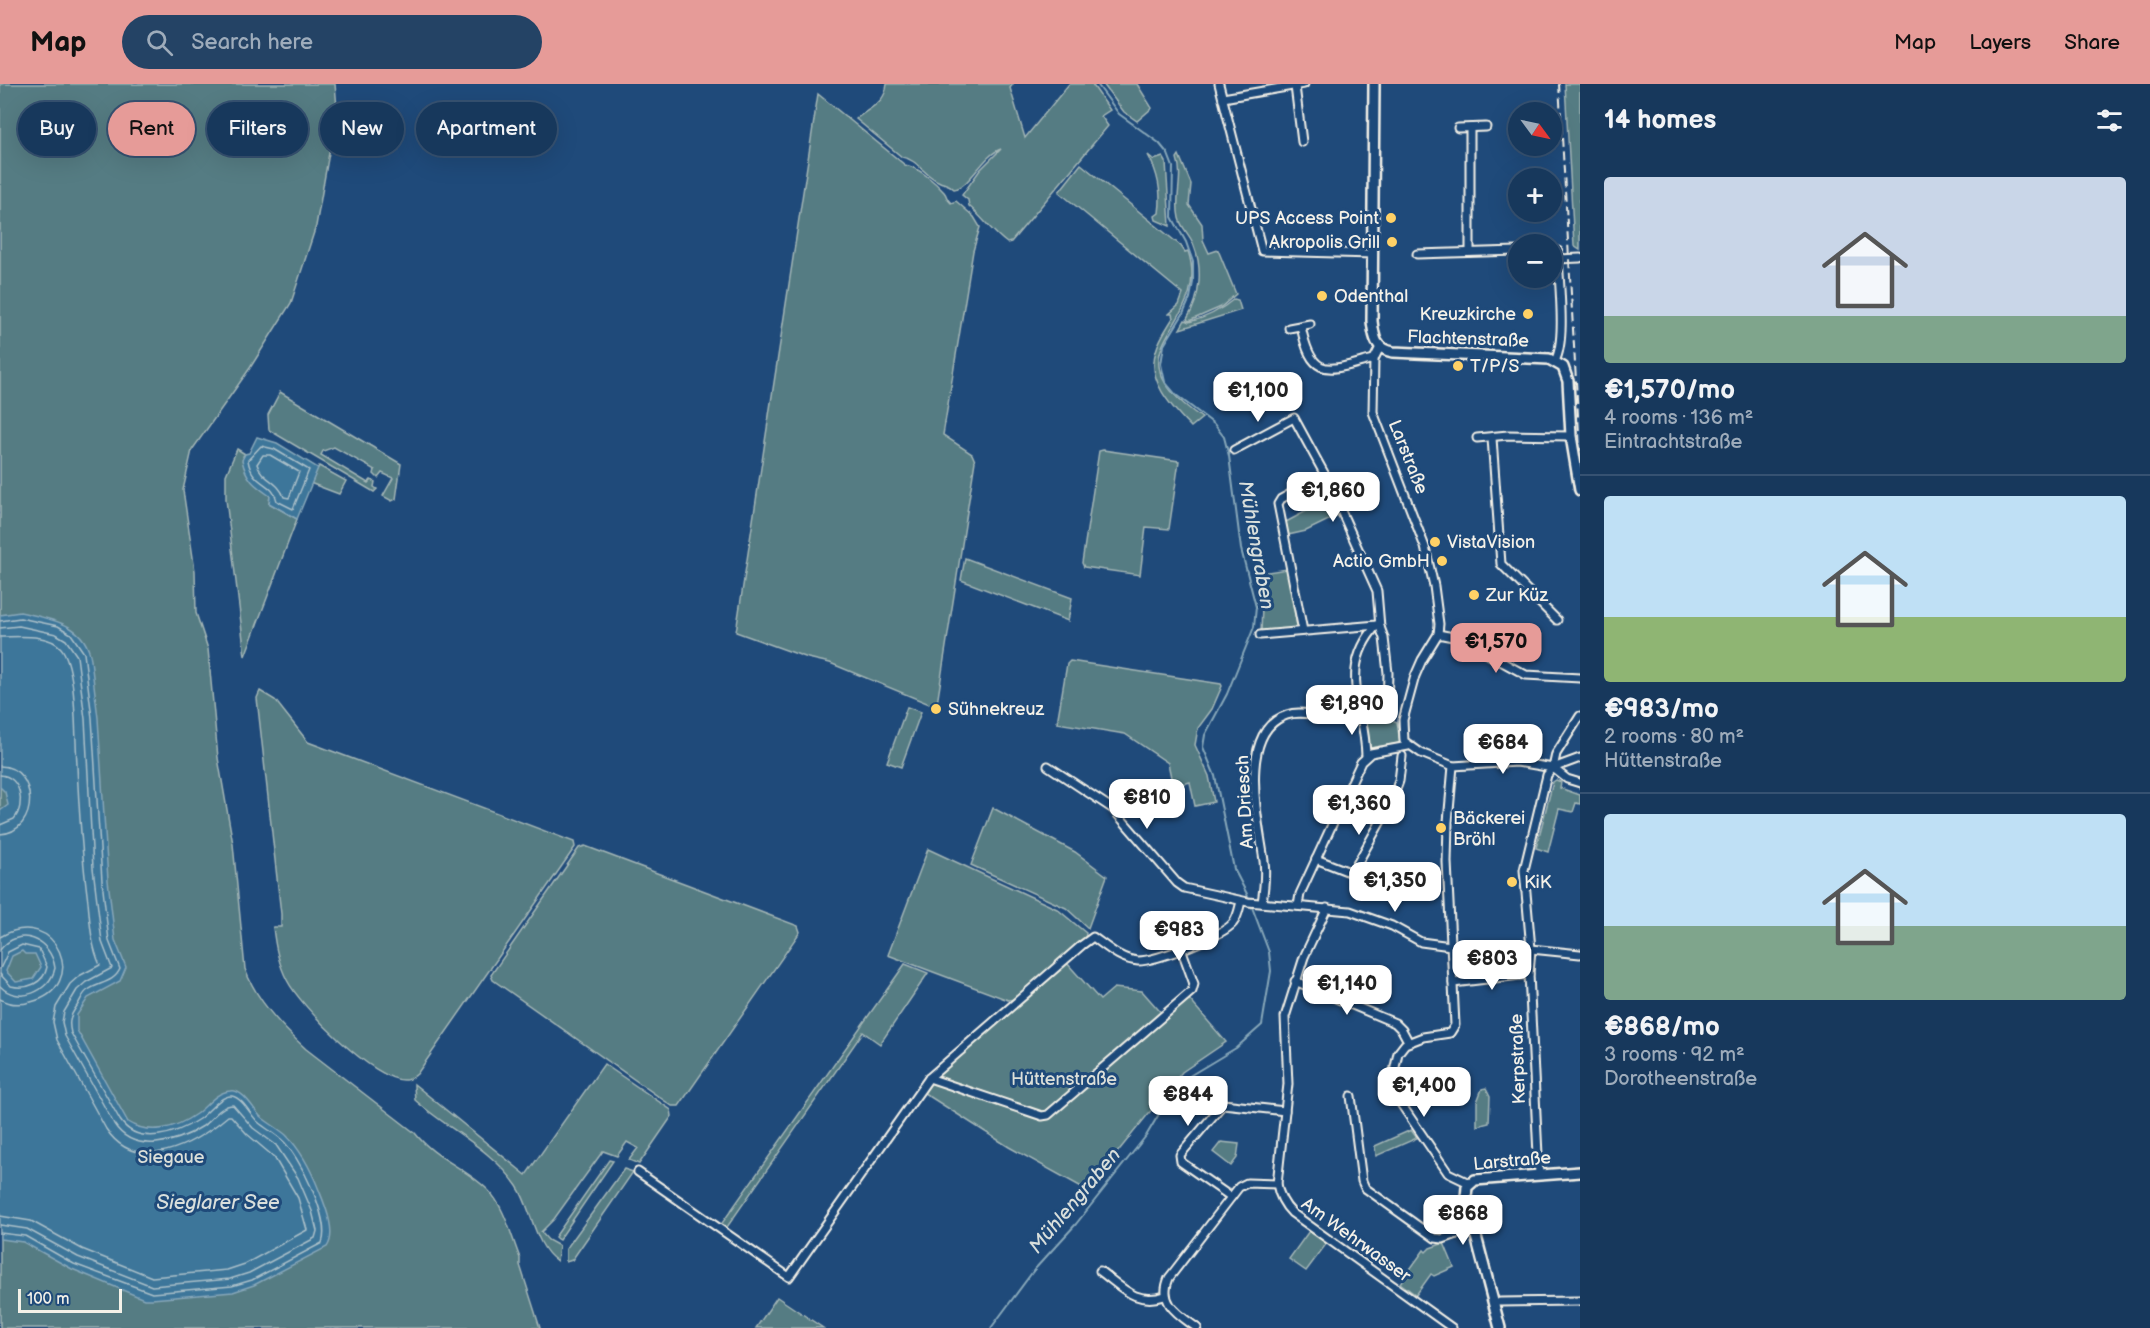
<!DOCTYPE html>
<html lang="en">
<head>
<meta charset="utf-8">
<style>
  body { margin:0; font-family:"Balsamiq Sans",sans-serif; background:#244365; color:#f1f3f6; height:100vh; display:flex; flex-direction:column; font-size:22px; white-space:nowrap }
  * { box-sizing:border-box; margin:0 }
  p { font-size:20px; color:#9eacbb }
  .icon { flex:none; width:33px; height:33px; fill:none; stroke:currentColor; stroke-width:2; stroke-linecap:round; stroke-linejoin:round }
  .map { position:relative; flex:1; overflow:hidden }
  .sheet { display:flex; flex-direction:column; background:#17385c; width:570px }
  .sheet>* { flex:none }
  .banner { position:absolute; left:18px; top:18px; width:570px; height:54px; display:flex; gap:12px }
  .needle { width:39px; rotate:123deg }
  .buttons { position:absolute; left:1508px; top:18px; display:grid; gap:12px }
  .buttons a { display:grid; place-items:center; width:54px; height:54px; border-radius:50%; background:#17385c; box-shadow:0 6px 24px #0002,0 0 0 2px #365272; font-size:30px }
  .scale { position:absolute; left:18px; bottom:15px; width:104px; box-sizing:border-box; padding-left:6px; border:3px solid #f4f1e8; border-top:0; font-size:16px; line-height:21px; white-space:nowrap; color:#f4f1e8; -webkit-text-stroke:4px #1f4a7a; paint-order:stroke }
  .price { position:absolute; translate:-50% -51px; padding:0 14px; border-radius:12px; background:#fff; color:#222; font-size:20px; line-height:39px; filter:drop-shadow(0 2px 3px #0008) }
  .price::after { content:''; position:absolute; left:50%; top:36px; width:18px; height:14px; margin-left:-9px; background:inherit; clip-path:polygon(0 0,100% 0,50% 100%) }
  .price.selected { background:#e69b98; color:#111 }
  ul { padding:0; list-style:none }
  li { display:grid; align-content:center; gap:12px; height:318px; padding:0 24px }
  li+li { border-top:2px solid #365272 }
  li span { display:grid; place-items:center; height:186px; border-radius:6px; color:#555 }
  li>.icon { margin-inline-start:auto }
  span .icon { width:108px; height:108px; fill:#fffc; stroke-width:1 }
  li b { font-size:26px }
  h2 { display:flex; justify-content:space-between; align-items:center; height:72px; padding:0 24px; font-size:26px }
  .pill { padding:0 21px; border-radius:27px; background:#17385c; box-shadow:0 6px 24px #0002,0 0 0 2px #365272; font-size:21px; line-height:54px }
  .pill.selected { background:#e69b98; color:#111 }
  header { display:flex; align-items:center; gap:36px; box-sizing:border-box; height:84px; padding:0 30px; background:#e69b98; color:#111 }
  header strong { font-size:28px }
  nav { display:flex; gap:33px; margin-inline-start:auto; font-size:21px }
  .search { width:420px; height:54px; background:#244365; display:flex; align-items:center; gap:15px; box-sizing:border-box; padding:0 21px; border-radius:33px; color:#9eacbb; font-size:22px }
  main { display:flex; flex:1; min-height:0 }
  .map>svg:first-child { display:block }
  .green { fill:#547c83; stroke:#a4b6b6; stroke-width:1.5 }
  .water { fill:#3e769a; stroke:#87a7b9; stroke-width:1.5; fill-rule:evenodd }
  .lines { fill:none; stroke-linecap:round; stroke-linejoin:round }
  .shore { stroke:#abc0c9; stroke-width:1.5 }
  .stream { stroke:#87a7b9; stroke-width:2 }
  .street-casing { stroke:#f4f1e8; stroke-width:11 }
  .secondary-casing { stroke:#f4f1e8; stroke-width:14 }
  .street { stroke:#1f4a7a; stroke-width:7 }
  .secondary { stroke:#1f4a7a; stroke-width:9 }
  .rail { stroke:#f4f1e8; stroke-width:2; stroke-dasharray:9 4.5; stroke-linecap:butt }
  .poi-dot { fill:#ffd166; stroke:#1f4a7a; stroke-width:2 }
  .labels { text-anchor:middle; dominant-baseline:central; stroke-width:6; stroke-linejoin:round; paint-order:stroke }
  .poi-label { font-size:18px; fill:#f4f1e8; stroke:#1f4a7a; text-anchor:start }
  .street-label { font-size:18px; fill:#f4f1e8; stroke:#1f4a7a }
  .park-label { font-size:18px; fill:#dcdfd9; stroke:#1f4a7a }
  .water-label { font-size:20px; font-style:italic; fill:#d9dfdc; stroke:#1f4a7a }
</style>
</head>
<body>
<header>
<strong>Map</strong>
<div class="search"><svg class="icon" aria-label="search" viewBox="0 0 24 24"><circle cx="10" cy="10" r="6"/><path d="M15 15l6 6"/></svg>Search here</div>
<nav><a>Map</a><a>Layers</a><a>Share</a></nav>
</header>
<main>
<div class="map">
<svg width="1580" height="1244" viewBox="0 0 1580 1244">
  <rect width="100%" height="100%" fill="#1f4a7a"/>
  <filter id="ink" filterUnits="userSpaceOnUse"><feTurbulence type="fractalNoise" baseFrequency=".0167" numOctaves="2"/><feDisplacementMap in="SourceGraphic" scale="12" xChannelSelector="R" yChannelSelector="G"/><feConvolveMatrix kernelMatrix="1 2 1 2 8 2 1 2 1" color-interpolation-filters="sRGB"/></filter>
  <g filter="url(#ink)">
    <g class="green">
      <path d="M0,0h335l2,24 -21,118 -25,77 -41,65 -58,82 -9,40 12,81 1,42 12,36 10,109 15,86 12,125c11,31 37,58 61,80l109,84c19,25 51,35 73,57 17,17 23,46 32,68v7l20,63h-540z"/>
      <path d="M887,0h126l-3,4 15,50 44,-54h23l18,26 -9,6 7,10 -97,116 -4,1c-15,-11 -24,-25 -38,-37l-1,-6 -6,-5 18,-25 21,-21c-18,6 -31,38 -47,40 -7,-7 -9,-4 -16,-8 -14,-6 -21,-22 -36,-24l-46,-38c14,-12 29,-15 31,-35z"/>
      <polygon points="1103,0 1137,0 1152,24 1137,37 1124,28"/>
      <polygon points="1565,0 1580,0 1580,166 1574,162"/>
      <path d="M818,10l87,71c13,2 30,17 39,27 4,5 1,6 7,11l5,-2 18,16 6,10 -7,24 -30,184 29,19 3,7 -38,243 -3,2 -104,-43 -22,-5 -72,-26z"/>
      <path d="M1148,71l6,5 9,-3 3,5 4,64 -14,-6 -1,-4 4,-3c3,-20 -1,-40 -11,-58z"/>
      <path d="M1179,71l12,29 -2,21 13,19 1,16 6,13 9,-3 18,44 -15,13 -32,14 -2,-2c14,-22 16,-52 6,-76 -4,-9 -12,-16 -14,-25 -5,-20 5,-40 -2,-60z"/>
      <path d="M1081,80l100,82 4,6 3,-1c26,78 -88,96 14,167l-11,9c-19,-20 -45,-46 -35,-76 3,-12 11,-23 17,-33l-1,-4h-3l10,-9 4,-11 -124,-102z"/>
      <path d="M1234,215l4,1 3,10 -61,19 5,-9 4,2c17,-4 31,-11 45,-23z"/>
      <polygon points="280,308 401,380 396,415 392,417 383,412 393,394 382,389 378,394 374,390 375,386 334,363 323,367 321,371 368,399 371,396 375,398 374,403 377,405 374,408 269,346 268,331"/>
      <polygon points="237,365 245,370 243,372 270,412 269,419 297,435 245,572 226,415 226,391"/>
      <polygon points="1103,366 1179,377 1169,445 1146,443 1140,491 1084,483 1082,479 1099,367"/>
      <polygon points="319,382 346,397 339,410 310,399"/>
      <polygon points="1331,414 1339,431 1306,447 1288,451 1286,438"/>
      <polygon points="965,474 1072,514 1068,537 961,496"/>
      <polygon points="1287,485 1297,542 1291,546 1261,549 1262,522 1254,490"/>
      <polygon points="1070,577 1221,600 1222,602 1212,625 1198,644 1195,661 1209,692 1214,718 1195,722 1190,698 1173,703 1168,679 1125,650 1057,639 1067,580"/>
      <path d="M260,607l15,9 33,42 266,100 1,5 -158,227c-4,3 -7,6 -12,6 -30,2 -105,-74 -118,-100 -9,-17 -12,-34 -14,-53h8v-13l-24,-216z"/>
      <polygon points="907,623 921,628 901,683 887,678"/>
      <polygon points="1383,627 1388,634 1397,638 1400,659 1370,664 1368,662 1365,629"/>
      <polygon points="1556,696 1561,698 1560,704 1580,711 1580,720 1576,719 1573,728 1559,725 1548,768 1536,764 1553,698"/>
      <polygon points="993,724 1075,768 1107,792 1088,844 1066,824 971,781"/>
      <polygon points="585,762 798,842 800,848 679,1022 672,1022 493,896 491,891 579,764"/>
      <polygon points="928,765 1057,825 1086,849 1085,856 1017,915 1008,916 888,871"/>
      <polygon points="1066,878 1100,916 1114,904 1142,907 1165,933 1188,914 1226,958 1182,988 1087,1106 1009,1063 921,1007 939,987"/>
      <polygon points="905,880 928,889 880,960 863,948 725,1146 720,1142"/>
      <path d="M604,980l67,46 1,6 -33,48 -10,-4 9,-12 -11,-6 -10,14 -14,-5 -49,68 -13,13 7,8 11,6 -2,15c-23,-15 -25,-53 -40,-75 -25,-37 -70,-57 -102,-86l-1,-14v-2l112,91z"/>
      <polygon points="1486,1004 1490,1012 1489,1039 1477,1042 1477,1018 1482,1005"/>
      <polygon points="1411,1046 1417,1054 1376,1072 1375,1062"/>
      <polygon points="1221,1058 1239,1060 1237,1074 1231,1082 1213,1068"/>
      <polygon points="609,1076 613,1077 559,1156 557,1155 555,1153"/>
      <polygon points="624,1085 633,1088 572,1176 566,1178 566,1165"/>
      <polygon points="1309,1147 1327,1159 1306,1187 1289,1175"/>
      <polygon points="1444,1159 1454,1183 1434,1192 1431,1190 1416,1211 1400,1199 1424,1166 1426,1168 1430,1164"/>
      <polygon points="777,1213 823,1244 756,1244"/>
    </g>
    <g class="water">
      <path d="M257,353l20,6 41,25 -21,51 -28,-16 1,-7c-16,-11 -24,-17 -28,-36l3,-6 4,-1z"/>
      <path d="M20,528c30,7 66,11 71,48l7,58 10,162 7,60 11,27 -6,14 -32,17 -11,17v15l51,92c22,14 48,6 68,-8 11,-8 20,-22 34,-23 13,-2 22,16 30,25 8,7 18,12 26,19 14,14 26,37 33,55 6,15 18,43 8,57l-73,38 -21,7 -81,7h-8l-72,-30 -49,-27 -23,-3v-428l8,-6 -3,-13 -5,-5v-172zM22,867l3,3h10l6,13 -8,12 -17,3 -10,-11 6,-15z"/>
    </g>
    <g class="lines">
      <g class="shore">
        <path d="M261,362l13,3 35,21 -16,39 -16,-8c-3,-19 -25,-15 -29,-41z"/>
        <path d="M263,371h7l29,17 -10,26 -5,-1c-5,-16 -23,-18 -27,-33z"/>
        <path d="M0,537l20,-3 38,8 13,8 13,19 8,65 10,163 7,60 11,28c-6,14 -21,13 -32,21 -6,4 -7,10 -11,16 -7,10 -9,15 -6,27l49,87c18,27 57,14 79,-1 9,-6 21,-24 33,-23 11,2 19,20 26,26 7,6 16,11 23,17 18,15 50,81 41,104l-70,37 -20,6 -80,7 -78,-29 -49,-28 -25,-3"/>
        <path d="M0,544l19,-2 37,8 10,6 11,16 8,63 8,149 9,74 10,26 -26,14 -9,8 -13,22 -2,10 3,14 49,88c20,31 63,19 89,2 9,-7 18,-21 30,-21l20,23 23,17 22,33 14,33 5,20 -2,7 -66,35 -19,6 -78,7 -74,-29 -51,-28 -27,-4"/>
        <path d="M0,553c18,0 48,-4 61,11 14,16 14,72 15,94 2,53 5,107 12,160 2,21 3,43 12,63l-21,11 -9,8 -14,23 -3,15 4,18 49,89c32,48 90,14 122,-13h3l16,18 27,23 24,41 9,32 -62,34 -18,6 -75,7 -70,-28 -51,-28 -31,-5"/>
        <path d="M0,682c39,1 40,66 0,68"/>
        <path d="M0,691c21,1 26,30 14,44l-14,6"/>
        <path d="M0,853c57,-34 91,51 31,65 -11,3 -21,3 -31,-3"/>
        <path d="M0,866c19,-25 51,-11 55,18 -5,24 -37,37 -55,18"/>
        <path d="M0,885l8,-17 14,-7 17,4 8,18c-3,16 -20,23 -36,19l-11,-12"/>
      </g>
      <polyline class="stream" points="991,1244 1034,1186 1076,1140 1146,1052 1162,1025 1186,994 1236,964 1262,941 1271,887 1269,868 1247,810 1234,785 1215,692 1203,663 1205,651 1227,610 1254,543 1256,523 1241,465 1229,372 1224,353 1214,340 1176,311 1165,298 1161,280 1164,261 1183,230 1190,214 1193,198 1193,178 1186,158 1172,133 1173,83 1168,70 1159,59 1119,30 1097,0"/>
      <g class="street-casing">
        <g id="street">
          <polyline points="1219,0 1262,167 1373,170"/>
          <polyline points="1295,2 1302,58"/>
          <polyline points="1223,14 1304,0"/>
          <polyline points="1458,44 1486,43"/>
          <polyline points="1470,44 1470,168"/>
          <path d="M1551,167h7c0,27 9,88 -3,110"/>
          <polyline points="1417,170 1518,167"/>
          <polyline points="1558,175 1580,174"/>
          <path d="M1301,242c11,56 28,44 73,33"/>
          <polyline points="1289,244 1310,240"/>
          <polyline points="1380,263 1374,275 1373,328 1425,463 1434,502 1439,540 1438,550 1422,576 1415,592 1403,636 1404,657 1421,669 1453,682 1517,678 1553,684 1580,674"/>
          <polyline points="1477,354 1508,351 1571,352"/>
          <polyline points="1492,354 1501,480 1557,536"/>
          <polyline points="1234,366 1294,334 1325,391 1377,507 1380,543 1384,554 1388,589 1387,625"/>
          <polyline points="1303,547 1278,420 1281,415 1325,391"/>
          <polyline points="1438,550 1458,554 1526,591 1580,594"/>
          <polyline points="1260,551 1377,541"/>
          <path d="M1366,672c-1,-51 -29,-86 11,-131l3,2"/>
          <polyline points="1048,682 1113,725 1177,799 1184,804 1248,818 1350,827 1392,842 1421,858 1451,862"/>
          <polyline points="1453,682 1448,738 1447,778 1455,941 1450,949 1423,953 1405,960 1398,969 1395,983 1393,998 1397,1014 1448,1089 1469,1099"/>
          <polyline points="1553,684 1567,695 1580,699"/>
          <polyline points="1316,775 1352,789 1391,719 1399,697 1402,672"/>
          <path d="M1262,819c2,-14 4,-28 2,-42 -5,-38 -28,-130 23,-146 13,-5 27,1 41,0 10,0 21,-2 32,-4"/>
          <polyline points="1298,822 1300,810 1361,678 1371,669 1408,662"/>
          <path d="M1327,824l-23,49 -19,60 3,67 -11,100c2,12 6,20 15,29l160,115"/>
          <polyline points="1531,865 1580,870"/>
          <polyline points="1295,897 1395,939 1402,946 1408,957"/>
          <polyline points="1453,899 1529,890"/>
          <polyline points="929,994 1042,1032 1048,1031 1192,907 1194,900 1181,864"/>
          <polyline points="1351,1012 1362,1097 1365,1104 1435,1154 1443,1155 1474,1144"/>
          <path d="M638,1088l151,105 140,-199 153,-133 11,-8c14,10 28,23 45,24 17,0 85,-25 95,-38 5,-6 6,-14 8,-22"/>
          <polyline points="1539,1091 1529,890 1531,865 1524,786 1547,691 1553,684 1556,670 1580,632"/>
          <polyline points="1231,1113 1181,1078 1180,1071 1223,1020 1285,1027"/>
          <path d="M1100,1187c23,17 35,34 65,25"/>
          <polyline points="1500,1218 1580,1217"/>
          <path d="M1197,1244c-19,-14 -39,-25 -28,-50l70,-91 8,-4 30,1"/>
        </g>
      </g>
      <g class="secondary-casing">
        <g id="secondary">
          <path d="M1374,0l-2,237c2,16 3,28 21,31l156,7 14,8 5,14 3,55 9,54"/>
          <polyline points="1500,1244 1466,1114 1467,1103 1475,1096 1580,1088"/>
        </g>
      </g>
      <use href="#street" class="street"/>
      <use href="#secondary" class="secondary"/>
      <polyline class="rail" points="1559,0 1580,367"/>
    </g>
  </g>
  <g class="poi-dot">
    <circle cx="1391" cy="134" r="6"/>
    <circle cx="1392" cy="158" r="6"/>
    <circle cx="1322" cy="212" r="6"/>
    <circle cx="1528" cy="230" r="6"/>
    <circle cx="1458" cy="282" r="6"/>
    <circle cx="1435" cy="458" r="6"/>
    <circle cx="1442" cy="477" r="6"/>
    <circle cx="1474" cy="511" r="6"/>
    <circle cx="936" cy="625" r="6"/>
    <circle cx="1441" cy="744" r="6"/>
    <circle cx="1512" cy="798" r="6"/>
  </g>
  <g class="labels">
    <g class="poi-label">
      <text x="1379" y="134" text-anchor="end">UPS Access Point</text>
      <text x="1380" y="158" text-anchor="end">Akropolis Grill</text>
      <text x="1334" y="212">Odenthal</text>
      <text x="1516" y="230" text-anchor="end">Kreuzkirche</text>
      <text x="1470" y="282">T/P/S</text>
      <text x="1447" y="458">VistaVision</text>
      <text x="1430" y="477" text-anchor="end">Actio GmbH</text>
      <text x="1486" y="511">Zur Küz</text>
      <text x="948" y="625">Sühnekreuz</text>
      <text x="1453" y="734">Bäckerei<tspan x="1453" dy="21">Bröhl</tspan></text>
      <text x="1524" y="798">KiK</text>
    </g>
    <g class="street-label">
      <text transform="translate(1468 255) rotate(2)">Flachtenstraße</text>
      <text transform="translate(1408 373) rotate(68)">Larstraße</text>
      <text transform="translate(1245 718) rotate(-93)">Am Driesch</text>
      <text transform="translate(1518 975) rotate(-92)">Kerpstraße</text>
      <text transform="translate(1512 1077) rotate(-5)">Larstraße</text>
      <text transform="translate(1356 1156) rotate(36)">Am Wehrwasser</text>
    </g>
    <g class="park-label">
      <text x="1064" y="995">Hüttenstraße</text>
      <text x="171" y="1073">Siegaue</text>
    </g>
    <g class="water-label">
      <text transform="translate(1256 461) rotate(80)">Mühlengraben</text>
      <text transform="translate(1075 1117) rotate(-50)">Mühlengraben</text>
      <text x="218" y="1119">Sieglarer See</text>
    </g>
  </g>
</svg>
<div class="buttons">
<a><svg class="needle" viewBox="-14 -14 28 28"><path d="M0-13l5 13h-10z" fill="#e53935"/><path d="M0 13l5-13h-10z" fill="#9eacbb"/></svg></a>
<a>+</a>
<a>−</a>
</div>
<div class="scale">100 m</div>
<b class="price" style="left:1258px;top:339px">€1,100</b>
<b class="price" style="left:1333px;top:439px">€1,860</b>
<b class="price selected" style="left:1496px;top:590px">€1,570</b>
<b class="price" style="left:1352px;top:652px">€1,890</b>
<b class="price" style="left:1503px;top:691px">€684</b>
<b class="price" style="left:1147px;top:746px">€810</b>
<b class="price" style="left:1359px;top:752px">€1,360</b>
<b class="price" style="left:1395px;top:829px">€1,350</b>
<b class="price" style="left:1179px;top:878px">€983</b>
<b class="price" style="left:1492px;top:907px">€803</b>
<b class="price" style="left:1347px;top:932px">€1,140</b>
<b class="price" style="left:1424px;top:1034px">€1,400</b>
<b class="price" style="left:1188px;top:1043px">€844</b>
<b class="price" style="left:1463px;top:1162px">€868</b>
<div class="banner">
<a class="pill">Buy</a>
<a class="pill selected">Rent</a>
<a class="pill">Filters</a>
<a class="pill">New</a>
<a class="pill">Apartment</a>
</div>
</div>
<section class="sheet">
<h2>14 homes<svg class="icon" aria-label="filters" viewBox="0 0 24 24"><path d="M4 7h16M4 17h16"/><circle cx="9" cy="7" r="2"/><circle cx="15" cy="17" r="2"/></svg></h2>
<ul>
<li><span style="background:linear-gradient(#c9d6e8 75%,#7fa58c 0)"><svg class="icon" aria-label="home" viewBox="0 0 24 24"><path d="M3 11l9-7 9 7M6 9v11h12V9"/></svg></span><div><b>€1,570/mo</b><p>4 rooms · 136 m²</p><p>Eintrachtstraße</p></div></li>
<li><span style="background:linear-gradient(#bfe0f5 65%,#8fb573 0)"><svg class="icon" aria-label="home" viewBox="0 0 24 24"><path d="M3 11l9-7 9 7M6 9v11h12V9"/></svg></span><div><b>€983/mo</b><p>2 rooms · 80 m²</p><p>Hüttenstraße</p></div></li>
<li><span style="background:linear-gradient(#bfe0f5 60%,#7fa58c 0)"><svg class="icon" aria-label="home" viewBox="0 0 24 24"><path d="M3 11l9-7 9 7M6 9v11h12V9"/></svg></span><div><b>€868/mo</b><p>3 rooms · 92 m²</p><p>Dorotheenstraße</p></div></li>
</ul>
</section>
</main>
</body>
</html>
